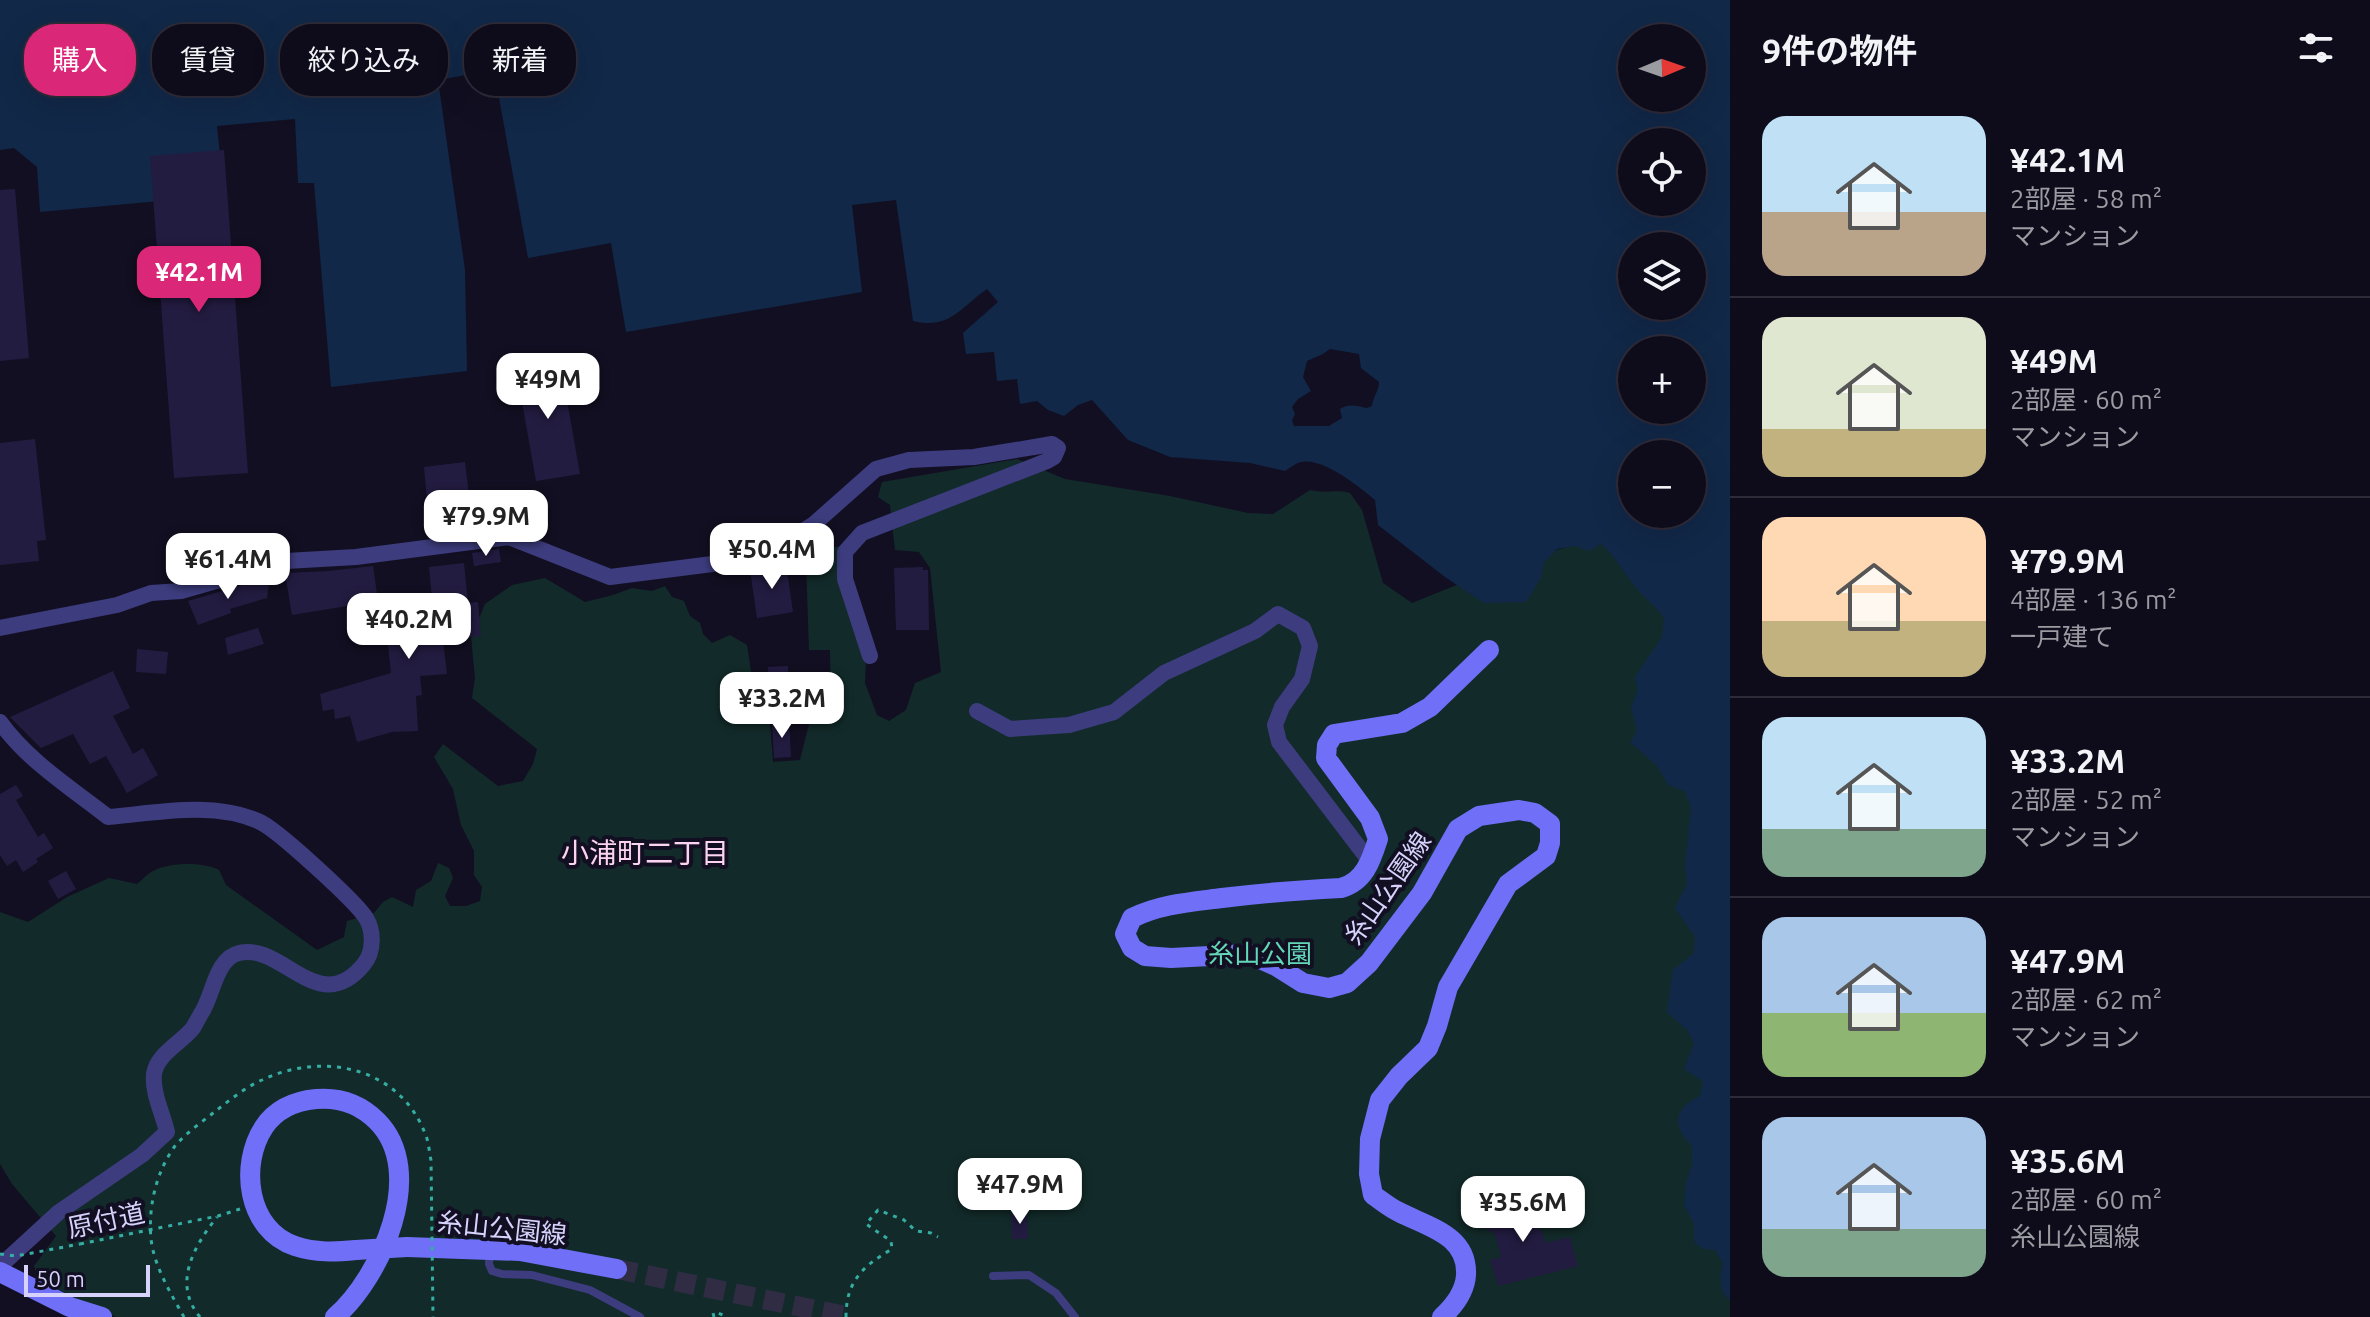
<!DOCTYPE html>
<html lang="ja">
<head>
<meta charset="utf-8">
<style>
  body { margin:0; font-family:Ubuntu,"Noto Sans JP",sans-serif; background:#171423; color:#f1f3f6; height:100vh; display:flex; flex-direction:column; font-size:30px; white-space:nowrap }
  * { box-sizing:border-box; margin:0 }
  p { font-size:26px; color:#9b9ba2 }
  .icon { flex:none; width:44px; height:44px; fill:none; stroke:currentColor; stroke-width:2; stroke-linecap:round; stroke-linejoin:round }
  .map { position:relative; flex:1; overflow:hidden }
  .drawer { display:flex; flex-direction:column; background:#0e0b1a; width:640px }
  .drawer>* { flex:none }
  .top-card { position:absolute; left:24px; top:24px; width:760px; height:72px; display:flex; gap:16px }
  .needle { width:52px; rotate:88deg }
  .controls { position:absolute; left:1618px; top:24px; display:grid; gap:16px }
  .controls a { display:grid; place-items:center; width:88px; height:88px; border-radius:50%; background:#0e0b1a; box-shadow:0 8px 32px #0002,0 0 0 2px #2e2b39; font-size:40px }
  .scale { position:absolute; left:24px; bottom:20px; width:126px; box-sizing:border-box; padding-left:8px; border:4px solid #d6d2fc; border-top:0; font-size:22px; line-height:28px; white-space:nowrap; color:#d6d2fc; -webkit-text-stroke:6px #120f22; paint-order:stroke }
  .price { position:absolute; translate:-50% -68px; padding:0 18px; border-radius:16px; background:#fff; color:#222; font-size:26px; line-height:52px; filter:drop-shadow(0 2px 4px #0008) }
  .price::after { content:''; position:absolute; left:50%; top:48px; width:24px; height:18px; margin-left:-12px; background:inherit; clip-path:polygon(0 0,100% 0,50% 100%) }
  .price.selected { background:#db2777; color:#fff }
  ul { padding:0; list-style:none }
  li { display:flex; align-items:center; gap:24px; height:200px; padding:0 32px }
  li+li { border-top:2px solid #2e2b39 }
  li span { display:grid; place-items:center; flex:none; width:224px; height:160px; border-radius:24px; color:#555 }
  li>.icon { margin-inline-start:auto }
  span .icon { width:96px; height:96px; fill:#fffc; stroke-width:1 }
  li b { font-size:34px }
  h2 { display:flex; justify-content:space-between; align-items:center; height:96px; padding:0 32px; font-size:34px }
  .pill { padding:0 28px; border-radius:32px; background:#0e0b1a; box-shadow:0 8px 32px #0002,0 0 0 2px #2e2b39; font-size:28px; line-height:72px }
  .pill.selected { background:#db2777; color:#fff }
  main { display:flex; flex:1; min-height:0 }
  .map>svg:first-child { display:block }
  .green { fill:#122b2a }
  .water { fill:#112848; fill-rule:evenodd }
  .building { fill:#231c41 }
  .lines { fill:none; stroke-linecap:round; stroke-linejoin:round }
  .secondary-tunnel { stroke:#2f2c43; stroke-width:20; stroke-dasharray:20 10; stroke-linecap:butt }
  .path { stroke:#35ada3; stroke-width:3; stroke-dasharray:4 6; stroke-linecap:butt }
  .lane { stroke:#3d3c7e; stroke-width:8 }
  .street { stroke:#3d3c7e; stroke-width:16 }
  .secondary { stroke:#6f6ff7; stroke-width:20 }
  .path-bridge { stroke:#35ada3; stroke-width:3; stroke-dasharray:4 6; stroke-linecap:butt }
  .secondary-bridge { stroke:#6f6ff7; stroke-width:20 }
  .labels { text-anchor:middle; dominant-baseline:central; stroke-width:8; stroke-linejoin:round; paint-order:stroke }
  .street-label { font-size:26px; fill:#d6d2fc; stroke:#120f22 }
  .park-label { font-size:26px; fill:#62d8b8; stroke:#120f22 }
  .neighbourhood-label { font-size:28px; fill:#fdd4ef; stroke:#120f22 }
</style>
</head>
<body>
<main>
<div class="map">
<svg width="1730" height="1317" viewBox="0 0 1730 1317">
  <rect width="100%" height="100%" fill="#120f22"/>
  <path class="green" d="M1017,459l48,20 105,17 78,17 25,1 37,-24c14,4 25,-1 40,3l12,17 21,73 29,20 104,-42 114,-31 100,227v560h-1614l-41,-17 -37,-23 -4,-11 22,-30 -44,-52 -12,-20v-252l28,10 39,-25 42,-19 28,6c5,-4 10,-10 16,-13 18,-9 49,-9 66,-1l7,15 91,65 27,-13 3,-16 27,-8 9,-11 9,-5 21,10 3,-17 15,-9 7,-18 11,5 4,10 -8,18 5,10h16l14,-5 2,-14 -8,-12v-24l-13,-26 -8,-36 -19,-32 9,-13 55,42 25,-5 10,-17 4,-15 -65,-51 3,-20 -4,-41 14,-33 27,-19 33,-7 40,24 28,-7 19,-7 20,3 13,-5 7,11 12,4 6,15 10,7 3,11 9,9 18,-8 17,10 10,64 13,13 3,40 27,-2 10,-40 21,-15 -1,-55h-21l-3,-88 17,-14 20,-2 23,113 -1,24 12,32 12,6 17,-11 9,-27 26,-11 -11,-104 -11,-16 -24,-2 -5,-45 -12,-8 4,-15z"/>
  <path class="water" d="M0,0h1730v1300c-12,-9 -10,-23 -7,-37l-8,-13 -12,-1 -9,-7v-18l-10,-19 2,-22 6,-18v-19c-20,-21 -19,-37 8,-50l3,-15 -19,-12 10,-26 -7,-13 -20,-18 6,-42 21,-17 1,-16 -20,-29 12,-24 -2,-18 6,-59 -6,-16 -17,-6 -11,-19 -27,-24 7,-11 -6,-24 7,-17 -3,-13 27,-40 2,-19c-9,-13 -16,-17 -26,-28 -14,-16 -21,-32 -37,-46l-12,7 -14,-5 -18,3 -13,13 -3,16 -15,24 -42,1 -39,-26 -67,-52 -3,-25c-16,-13 -51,-42 -73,-38 -5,0 -12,6 -17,9l-35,-8 -80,-6 -42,-17 -36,-40 -14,5 -14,11 -16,-6 -11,-9 -17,3 -3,-25 -20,2 -3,-29 -28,2 -3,-21 35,-31 -11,-13c-27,19 -38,41 -74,32l-17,-121 -44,5 10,87 -236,40 -15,-89 -83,15 -34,-188 -56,10 27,190 2,101 -136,16 -17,-204h-16l-3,-64 -78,7 7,69 -184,17 -3,-45 -23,-19 -14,2zM1632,38h60v60h-60zM1632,142h60v60h-60zM1632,246h60v60h-60zM1330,349l29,5 2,14 18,14c0,9 -6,14 -7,24l-5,2c-10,-2 -18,-5 -27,1l2,9 -13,8h-35l-2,-6 3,-6 -3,-7 6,-8 13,-8 -8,-14 4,-16 16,-7zM1632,350h60v60h-60zM1632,454h60v60h-60z"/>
  <g class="building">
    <polygon points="224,150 248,473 174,478 150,156"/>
    <polygon points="15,189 29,358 0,361 0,190"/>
    <polygon points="560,361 580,474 536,481 516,368"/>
    <polygon points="35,439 46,540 37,541 39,561 0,565 0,443"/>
    <polygon points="465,462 469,495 427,500 424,467"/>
    <polygon points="499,549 501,562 474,566 472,553"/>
    <polygon points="464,563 468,603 478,602 481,636 443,640 447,674 420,676 422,695 416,696 418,731 392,732 357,742 350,716 335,719 334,709 323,711 320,694 391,673 386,625 434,620 429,567"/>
    <polygon points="786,564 793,612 757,618 750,570"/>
    <polygon points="373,566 378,601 292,615 285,573 329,571"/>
    <polygon points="923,567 923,570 928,570 929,630 896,630 894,568"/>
    <polygon points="270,577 267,598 230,609 231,613 198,625 188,601"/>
    <polygon points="258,628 264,644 228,655 225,638"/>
    <polygon points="137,649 168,652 166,674 136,672"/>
    <polygon points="788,666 788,683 796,683 796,699 769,699 768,667"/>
    <polygon points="113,671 130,708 113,716 133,754 143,748 158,775 127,793 106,756 90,764 73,734 41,748 10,717"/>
    <polygon points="789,722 791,757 774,758 772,724"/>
    <polygon points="16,785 23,796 16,800 38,837 44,833 53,848 36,859 38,862 23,872 16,860 7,866 0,855 0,794"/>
    <polygon points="66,871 76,889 58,899 48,881"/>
    <polygon points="1500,1197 1533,1214 1536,1230 1541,1228 1545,1243 1570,1237 1578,1266 1498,1286 1490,1260 1501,1257 1495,1234 1475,1223 1490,1198 1498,1202"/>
    <polygon points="1027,1213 1028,1239 1012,1239 1011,1214"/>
  </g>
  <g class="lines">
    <polyline class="secondary-tunnel" points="617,1269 850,1317"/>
    <g class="path">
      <polyline points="80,1244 218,1216 240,1209"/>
      <path d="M200,1317c-28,-33 -6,-71 17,-100"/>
      <polyline points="714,1317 713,1313 718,1313 727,1317"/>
      <path d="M846,1317c0,-36 17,-51 46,-68l-1,-8 -25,-17 12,-14 26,10 12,11 15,2 7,4"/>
    </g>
    <g class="lane">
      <polyline points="490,1250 489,1264 492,1271 502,1274 532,1275 590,1290 640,1317"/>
      <polyline points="993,1276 1029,1275 1056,1293 1075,1317"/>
    </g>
    <g class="street">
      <polyline points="0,628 117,605 151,593 181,591 286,561 356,557 509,537 610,577 744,560 773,550 814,524 876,469 909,460 974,457 1052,444 1058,448 1054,457 1047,461 862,533 845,552 845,579 870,656"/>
      <polyline points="977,711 1010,729 1069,725 1114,712 1164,673 1255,631 1278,614 1303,628 1310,646 1302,679 1282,707 1275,725 1279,742 1371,863"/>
      <path d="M0,722c28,39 71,66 108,95 49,-4 104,-16 150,4 18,7 98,81 108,97 8,13 8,34 -2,46 -45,56 -82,-22 -125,-11 -23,5 -26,42 -37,59 -3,5 -6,11 -9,16 -12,15 -36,26 -39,46 -2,19 9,40 13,58l-25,23 -83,57 -59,54"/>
    </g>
    <g class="secondary">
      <polyline points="407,1247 520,1251 617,1269"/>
      <polyline points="0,1272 70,1307 102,1317"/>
      <path d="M335,1317c46,-40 93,-145 42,-196 -17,-17 -38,-24 -61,-22 -21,2 -40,10 -52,28 -25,38 -17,103 31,119 21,7 40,6 61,4"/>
      <path d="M1442,1317c13,-12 23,-25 24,-42 2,-40 -38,-48 -67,-63 -9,-4 -17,-11 -26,-17l-4,-21 1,-35 10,-39 19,-24 29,-28 9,-22 11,-39 60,-103 38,-28 4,-13v-19l-15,-11 -16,-3 -40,6 -21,13 -36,64 -53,70 -22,20 -18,5 -26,-5 -27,-17 -27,-12 -78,4 -26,-2 -13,-8 -7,-14 7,-16c28,-14 59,-16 90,-20 40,-5 79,-8 119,-10 23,-6 30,-27 37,-49l-8,-21 -44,-60 1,-13 7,-11 68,-11 28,-16 59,-57"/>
    </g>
    <g class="path-bridge">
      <polyline points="0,1254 16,1256 80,1244"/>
      <path d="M184,1317c-13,-23 -30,-51 -33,-78 -3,-32 5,-67 24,-93 11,-13 28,-25 42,-36 14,-11 29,-23 45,-30 61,-29 139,-13 164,56 3,7 3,16 5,24l2,157"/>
    </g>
    <polyline class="secondary-bridge" points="356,1250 407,1247"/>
  </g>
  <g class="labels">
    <g class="street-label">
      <text transform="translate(1387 888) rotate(-55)">糸山公園線</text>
      <text transform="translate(106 1220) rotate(-12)">原付道</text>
      <text transform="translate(502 1228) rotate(6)">糸山公園線</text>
    </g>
    <g class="park-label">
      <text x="1260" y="953">糸山公園</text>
    </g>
    <g class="neighbourhood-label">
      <text x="645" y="852">小浦町二丁目</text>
    </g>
  </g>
</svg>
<div class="controls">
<a><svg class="needle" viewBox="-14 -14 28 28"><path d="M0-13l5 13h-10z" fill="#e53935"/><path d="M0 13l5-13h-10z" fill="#9b9ba2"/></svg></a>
<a><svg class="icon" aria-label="locate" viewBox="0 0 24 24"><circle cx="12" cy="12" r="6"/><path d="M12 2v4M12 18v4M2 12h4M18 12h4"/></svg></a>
<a><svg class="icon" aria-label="layers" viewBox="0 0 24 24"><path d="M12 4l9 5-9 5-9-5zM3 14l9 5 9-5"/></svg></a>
<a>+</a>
<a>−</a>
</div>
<div class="scale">50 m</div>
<b class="price selected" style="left:199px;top:314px">¥42.1M</b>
<b class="price" style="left:548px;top:421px">¥49M</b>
<b class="price" style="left:486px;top:558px">¥79.9M</b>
<b class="price" style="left:772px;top:591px">¥50.4M</b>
<b class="price" style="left:228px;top:601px">¥61.4M</b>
<b class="price" style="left:409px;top:661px">¥40.2M</b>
<b class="price" style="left:782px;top:740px">¥33.2M</b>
<b class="price" style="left:1020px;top:1226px">¥47.9M</b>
<b class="price" style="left:1523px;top:1244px">¥35.6M</b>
<div class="top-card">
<a class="pill selected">購入</a>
<a class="pill">賃貸</a>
<a class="pill">絞り込み</a>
<a class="pill">新着</a>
</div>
</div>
<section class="drawer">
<h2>9件の物件<svg class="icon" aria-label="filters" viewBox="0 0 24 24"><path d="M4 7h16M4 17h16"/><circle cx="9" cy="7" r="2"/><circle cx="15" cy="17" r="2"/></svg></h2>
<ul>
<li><span style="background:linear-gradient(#bfe0f5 60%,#b9a48a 0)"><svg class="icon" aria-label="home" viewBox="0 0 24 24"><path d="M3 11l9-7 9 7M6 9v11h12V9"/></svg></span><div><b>¥42.1M</b><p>2部屋 · 58 m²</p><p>マンション</p></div></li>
<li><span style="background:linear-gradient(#dfe7d0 70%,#c2b280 0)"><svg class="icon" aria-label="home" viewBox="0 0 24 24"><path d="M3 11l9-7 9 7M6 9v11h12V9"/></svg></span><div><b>¥49M</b><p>2部屋 · 60 m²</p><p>マンション</p></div></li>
<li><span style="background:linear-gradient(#ffd9b3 65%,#c2b280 0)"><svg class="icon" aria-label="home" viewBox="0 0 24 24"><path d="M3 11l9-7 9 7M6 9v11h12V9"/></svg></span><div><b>¥79.9M</b><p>4部屋 · 136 m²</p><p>一戸建て</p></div></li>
<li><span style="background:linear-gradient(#bfe0f5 70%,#7fa58c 0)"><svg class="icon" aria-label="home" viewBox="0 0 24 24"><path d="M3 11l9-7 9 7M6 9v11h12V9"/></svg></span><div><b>¥33.2M</b><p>2部屋 · 52 m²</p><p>マンション</p></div></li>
<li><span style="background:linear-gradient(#a9c7e8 60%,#8fb573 0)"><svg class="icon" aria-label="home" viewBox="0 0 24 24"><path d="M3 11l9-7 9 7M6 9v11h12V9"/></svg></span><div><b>¥47.9M</b><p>2部屋 · 62 m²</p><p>マンション</p></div></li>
<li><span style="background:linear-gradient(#a9c7e8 70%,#7fa58c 0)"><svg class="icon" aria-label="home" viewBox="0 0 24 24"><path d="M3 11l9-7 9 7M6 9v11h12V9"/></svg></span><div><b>¥35.6M</b><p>2部屋 · 60 m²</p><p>糸山公園線</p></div></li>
</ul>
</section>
</main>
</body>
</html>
